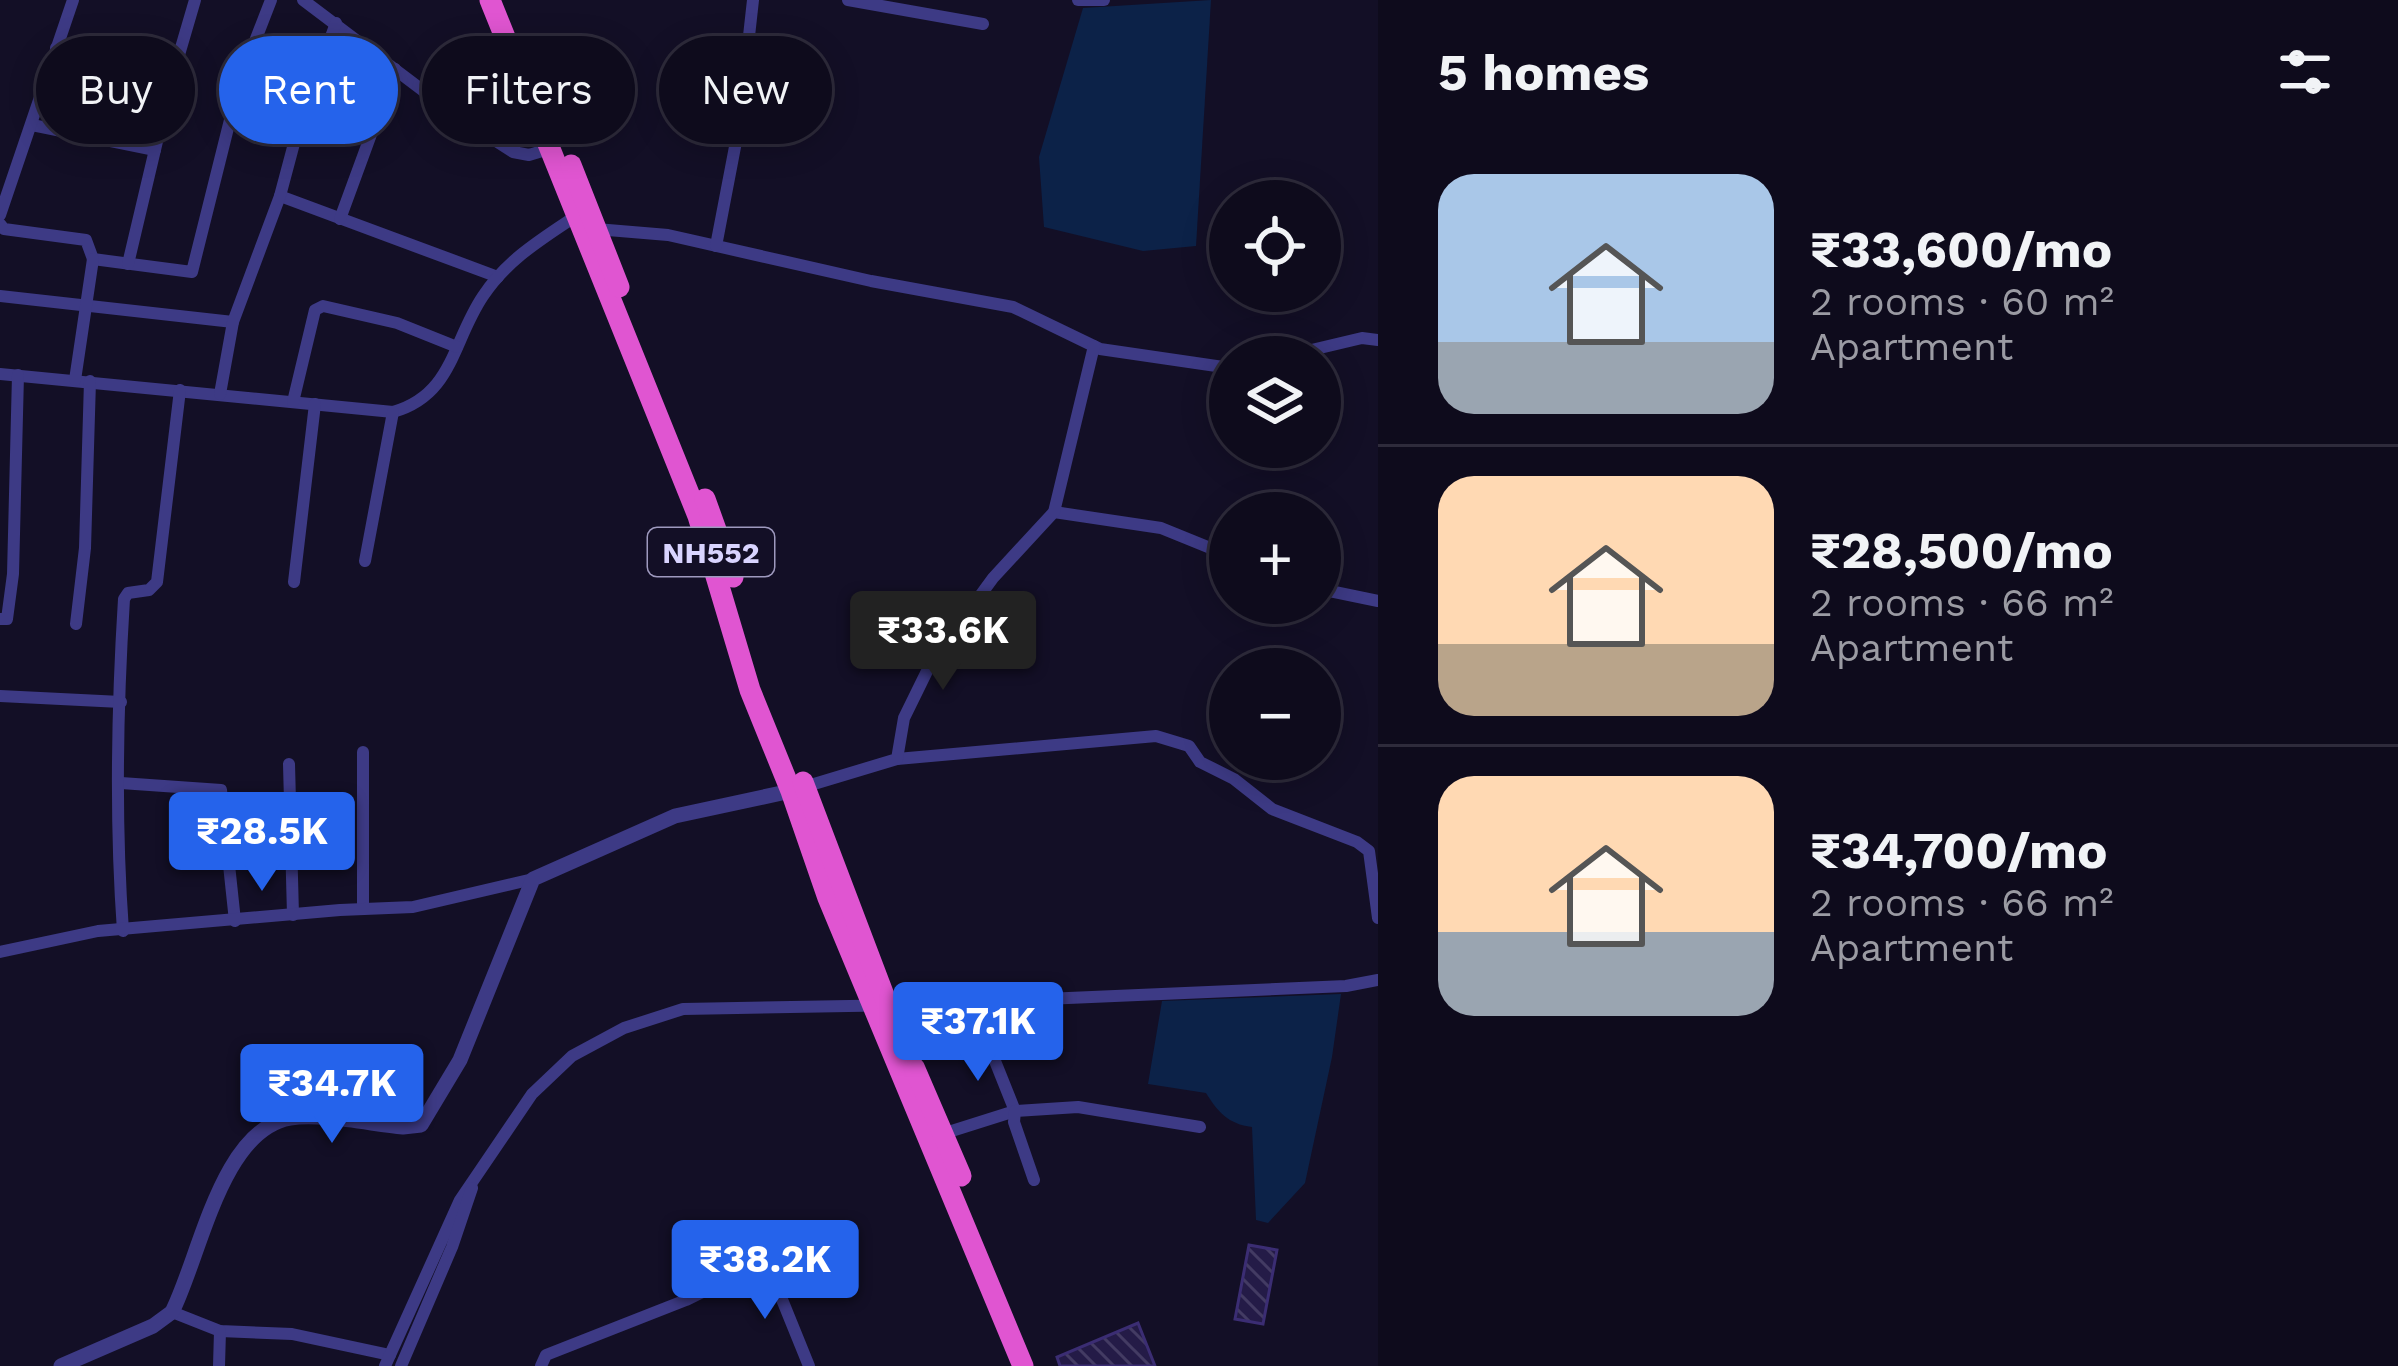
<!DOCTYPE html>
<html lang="en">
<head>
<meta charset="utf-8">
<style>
  body { margin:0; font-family:"Work Sans",sans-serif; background:#171425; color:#f1f3f6; height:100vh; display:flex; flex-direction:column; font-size:45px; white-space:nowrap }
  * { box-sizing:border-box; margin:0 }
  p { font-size:39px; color:#9b9ba3 }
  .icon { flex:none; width:66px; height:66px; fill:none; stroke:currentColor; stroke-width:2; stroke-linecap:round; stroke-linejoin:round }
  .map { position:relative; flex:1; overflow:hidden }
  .panel { display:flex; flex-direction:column; background:#0e0b1c; width:1020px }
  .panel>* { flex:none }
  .guide { position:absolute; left:36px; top:36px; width:1140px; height:108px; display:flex; gap:24px }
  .tools { position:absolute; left:1209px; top:180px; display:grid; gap:24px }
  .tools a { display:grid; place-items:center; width:132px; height:132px; border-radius:50%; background:#0e0b1c; box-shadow:0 6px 30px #0003,0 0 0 3px #2e2b3b; font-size:60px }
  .price { position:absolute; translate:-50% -102px; padding:0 27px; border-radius:12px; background:#2563eb; color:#fff; font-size:39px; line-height:78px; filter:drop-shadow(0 3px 6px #0008) }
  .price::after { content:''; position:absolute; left:50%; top:72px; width:36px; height:27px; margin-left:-18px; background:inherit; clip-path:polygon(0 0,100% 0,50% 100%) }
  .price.selected { background:#222; color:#fff }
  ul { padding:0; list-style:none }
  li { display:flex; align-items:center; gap:36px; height:300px; padding:0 60px }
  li+li { border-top:3px solid #2e2b3b }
  li span { display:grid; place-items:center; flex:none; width:336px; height:240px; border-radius:36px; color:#555 }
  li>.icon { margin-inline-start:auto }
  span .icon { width:144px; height:144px; fill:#fffc; stroke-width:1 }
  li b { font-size:51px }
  h2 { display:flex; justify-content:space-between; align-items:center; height:144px; padding:0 60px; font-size:51px }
  .tag { padding:0 42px; border-radius:54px; background:#0e0b1c; box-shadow:0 6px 30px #0003,0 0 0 3px #2e2b3b; font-size:42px; line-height:108px }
  .tag.selected { background:#2563eb; color:#fff }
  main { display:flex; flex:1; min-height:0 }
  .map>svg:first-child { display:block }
  .water { fill:#0c2248 }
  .building { fill:url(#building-back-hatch); stroke:#3b2d73; stroke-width:3 }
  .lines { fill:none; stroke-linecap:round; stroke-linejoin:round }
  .minor { stroke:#3d3a85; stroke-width:12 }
  .tertiary { stroke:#3d3a85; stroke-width:15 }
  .trunk { stroke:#e055d1; stroke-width:21 }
  .labels { text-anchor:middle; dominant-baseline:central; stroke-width:9; stroke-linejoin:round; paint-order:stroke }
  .shield { fill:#130f26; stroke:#9e99be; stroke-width:3 }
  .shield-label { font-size:30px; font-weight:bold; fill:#d9d4ff }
</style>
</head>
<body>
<main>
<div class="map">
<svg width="1378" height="1366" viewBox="0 0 1378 1366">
  <defs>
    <pattern id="building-back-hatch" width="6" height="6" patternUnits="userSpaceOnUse" patternTransform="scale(3)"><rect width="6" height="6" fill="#241b47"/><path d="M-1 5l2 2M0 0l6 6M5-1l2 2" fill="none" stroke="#433b63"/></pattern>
  </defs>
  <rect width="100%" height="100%" fill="#130f26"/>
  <g class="water">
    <polygon points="1211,0 1196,246 1143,251 1044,227 1039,157 1083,8"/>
    <path d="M1341,994l-9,63 -27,126 -37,40 -12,-3 -4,-93c-24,-3 -34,-15 -46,-34l-58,-9 14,-83z"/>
  </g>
  <g class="building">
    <polygon points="1249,1245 1277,1250 1263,1324 1235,1319"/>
    <polygon points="1138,1323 1155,1366 1060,1366 1057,1357"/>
  </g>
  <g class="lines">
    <g class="minor">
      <polyline points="303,0 454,114 513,152 529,155 549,149"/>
      <polyline points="848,0 983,24"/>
      <polyline points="1078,0 1104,0"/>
      <polyline points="56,48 108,68 171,82"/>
      <polyline points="32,125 155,150"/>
      <polyline points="280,196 498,277"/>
      <polyline points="0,215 73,0"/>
      <polyline points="340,219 395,69"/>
      <polyline points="0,224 4,229 86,240 93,259 192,272 240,80 271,0"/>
      <polyline points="596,229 668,235 871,281 1013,307 1100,349 1230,368"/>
      <polyline points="716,246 739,126 753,0"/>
      <polyline points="128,264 171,82 195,0"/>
      <polyline points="0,296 233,322"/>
      <polyline points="1296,357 1303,352 1362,338 1378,340"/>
      <path d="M0,374l393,38c60,-17 59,-70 90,-116 24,-36 57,-56 93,-80"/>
      <polyline points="75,380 93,259"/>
      <polyline points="220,394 233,322 280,196 300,121 336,23"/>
      <polyline points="293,402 315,310 323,306 397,323 457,347"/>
      <polyline points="1054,512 1161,528 1230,556"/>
      <polyline points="365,561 393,412"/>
      <polyline points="294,582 315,404"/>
      <polyline points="1320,589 1378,601"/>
      <polyline points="0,619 7,619 13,574 18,375"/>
      <polyline points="76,624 85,548 90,381"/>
      <polyline points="0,696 121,702"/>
      <polyline points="363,752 363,909"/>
      <polyline points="897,759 1156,736 1189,746 1200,762 1234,779 1272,809 1357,842 1369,851 1378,918"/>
      <polyline points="289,764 293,915"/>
      <polyline points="121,783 221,790 235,921"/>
      <polyline points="804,787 897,759 904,718 931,663 993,578 1054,512 1094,346"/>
      <path d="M123,931c-8,-110 -6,-221 1,-332l4,-6 21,-3 8,-8 23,-192"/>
      <polyline points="0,952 98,931 340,910 413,907 533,879"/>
      <polyline points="939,1135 1015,1111 971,1001"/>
      <polyline points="1034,1180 1014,1122 1015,1111 1078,1107 1200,1127"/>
      <polyline points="766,1260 809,1366"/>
      <polyline points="172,1312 220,1331 292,1334 390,1355"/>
      <polyline points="219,1366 220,1331"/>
      <polyline points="385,1366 460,1200 532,1094 572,1056 624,1028 683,1009 907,1005 1346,986 1378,980"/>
      <polyline points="401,1366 452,1247 472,1188"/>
      <polyline points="541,1366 546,1355 686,1300 812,1238"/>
    </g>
    <path class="tertiary" d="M61,1366l92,-40 19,-14c28,-55 49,-182 118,-194 31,-5 81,6 113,9l18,-2 39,-65 73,-181 142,-63 116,-25"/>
    <g class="trunk">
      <polyline points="490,0 698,516 750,690 791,791 828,898 1023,1366"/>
      <polyline points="571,165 619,287"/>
      <polyline points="705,499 733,577"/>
      <polyline points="803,782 896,1027"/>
      <polyline points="914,1067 961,1176"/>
    </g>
  </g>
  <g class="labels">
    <rect class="shield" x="648" y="528" width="126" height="48" rx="9"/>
    <g class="shield-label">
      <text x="711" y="552">NH552</text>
    </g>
  </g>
</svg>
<div class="tools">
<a><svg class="icon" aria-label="locate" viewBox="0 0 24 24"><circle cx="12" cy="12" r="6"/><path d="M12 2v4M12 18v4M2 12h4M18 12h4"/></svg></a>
<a><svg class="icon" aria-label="layers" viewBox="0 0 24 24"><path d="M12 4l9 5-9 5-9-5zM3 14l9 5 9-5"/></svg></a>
<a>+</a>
<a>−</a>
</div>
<b class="price selected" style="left:943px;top:693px">₹33.6K</b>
<b class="price" style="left:262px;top:894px">₹28.5K</b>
<b class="price" style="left:978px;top:1084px">₹37.1K</b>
<b class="price" style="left:332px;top:1146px">₹34.7K</b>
<b class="price" style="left:765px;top:1322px">₹38.2K</b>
<div class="guide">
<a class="tag">Buy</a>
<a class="tag selected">Rent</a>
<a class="tag">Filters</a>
<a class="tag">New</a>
</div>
</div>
<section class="panel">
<h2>5 homes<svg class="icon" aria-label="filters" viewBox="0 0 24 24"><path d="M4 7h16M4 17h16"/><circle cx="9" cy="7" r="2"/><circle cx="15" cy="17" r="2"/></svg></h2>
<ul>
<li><span style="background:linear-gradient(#a9c7e8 70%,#9aa5b1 0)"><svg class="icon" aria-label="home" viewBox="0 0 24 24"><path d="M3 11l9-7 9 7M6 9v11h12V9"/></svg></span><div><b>₹33,600/mo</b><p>2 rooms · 60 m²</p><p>Apartment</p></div></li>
<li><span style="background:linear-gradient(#ffd9b3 70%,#b9a48a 0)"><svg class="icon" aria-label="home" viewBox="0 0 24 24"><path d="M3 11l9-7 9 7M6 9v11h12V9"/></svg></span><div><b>₹28,500/mo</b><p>2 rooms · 66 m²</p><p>Apartment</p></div></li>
<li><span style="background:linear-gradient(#ffd9b3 65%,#9aa5b1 0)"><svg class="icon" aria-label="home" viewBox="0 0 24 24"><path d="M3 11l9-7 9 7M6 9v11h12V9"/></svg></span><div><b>₹34,700/mo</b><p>2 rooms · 66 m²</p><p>Apartment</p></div></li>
</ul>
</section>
</main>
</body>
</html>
